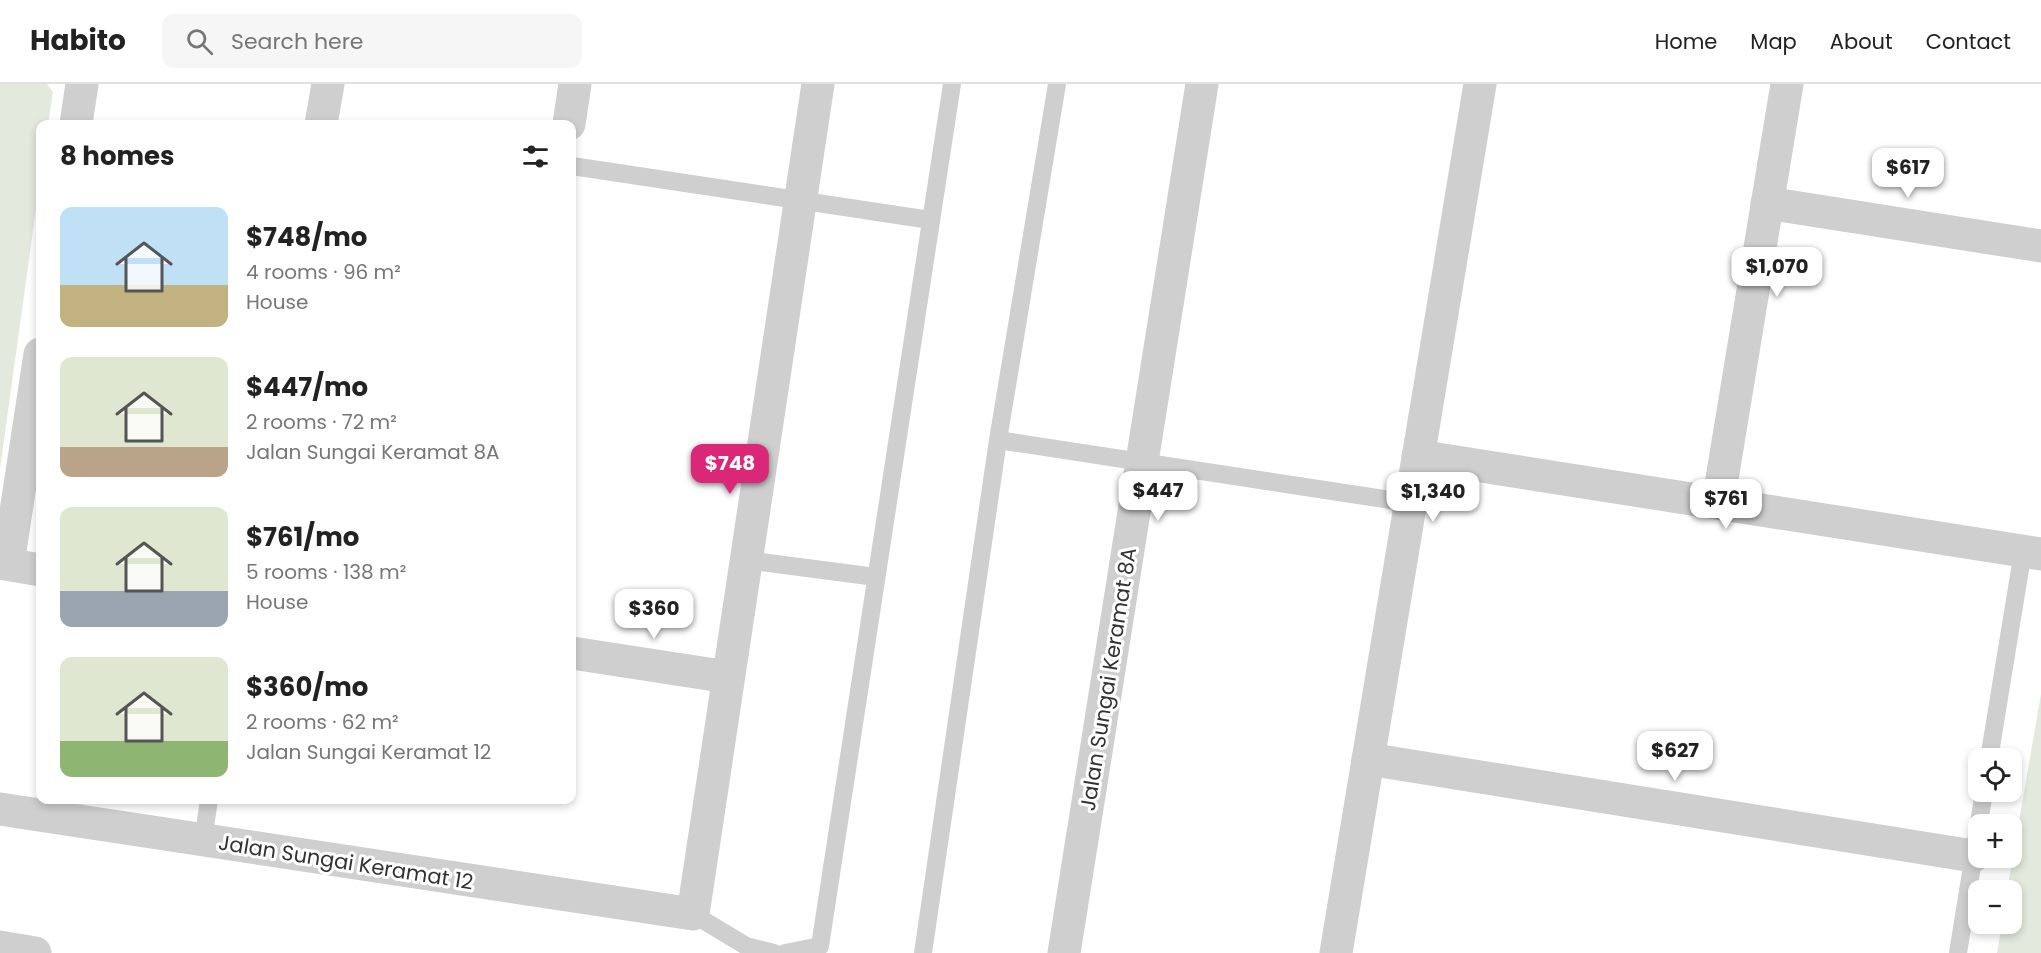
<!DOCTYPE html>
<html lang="en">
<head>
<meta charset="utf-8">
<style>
  body { margin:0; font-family:Poppins,sans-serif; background:#f6f6f6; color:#222; height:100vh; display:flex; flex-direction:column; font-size:22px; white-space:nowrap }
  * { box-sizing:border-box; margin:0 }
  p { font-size:20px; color:#767676 }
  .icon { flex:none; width:33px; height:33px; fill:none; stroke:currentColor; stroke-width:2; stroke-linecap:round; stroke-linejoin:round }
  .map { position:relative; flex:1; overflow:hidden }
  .panel { position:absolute; left:36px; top:36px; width:540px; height:684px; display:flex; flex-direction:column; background:#fff; border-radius:12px; box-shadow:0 3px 9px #0003 }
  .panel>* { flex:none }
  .buttons { position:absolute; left:1968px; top:664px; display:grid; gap:12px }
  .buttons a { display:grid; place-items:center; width:54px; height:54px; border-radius:12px; background:#fff; box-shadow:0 3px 9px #0003; font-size:30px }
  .price { position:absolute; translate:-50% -51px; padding:0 14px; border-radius:12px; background:#fff; color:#222; font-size:20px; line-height:39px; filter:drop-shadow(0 2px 3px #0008) }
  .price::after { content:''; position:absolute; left:50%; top:36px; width:18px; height:14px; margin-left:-9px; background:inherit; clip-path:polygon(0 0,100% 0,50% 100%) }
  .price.selected { background:#db2777; color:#fff }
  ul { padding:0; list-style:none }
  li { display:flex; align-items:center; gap:18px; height:150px; padding:0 24px }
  li span { display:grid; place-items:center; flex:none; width:168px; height:120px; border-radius:12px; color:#555 }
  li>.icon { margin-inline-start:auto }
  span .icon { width:72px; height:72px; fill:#fffc; stroke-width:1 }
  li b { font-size:26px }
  h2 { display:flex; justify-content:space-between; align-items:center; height:72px; padding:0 24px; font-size:26px }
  header { display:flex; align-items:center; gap:36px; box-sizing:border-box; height:84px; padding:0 30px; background:#fff; border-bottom:2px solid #e0e0e0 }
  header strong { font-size:28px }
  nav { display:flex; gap:33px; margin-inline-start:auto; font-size:21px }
  .search { width:420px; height:54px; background:#f6f6f6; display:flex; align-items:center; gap:15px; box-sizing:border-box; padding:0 21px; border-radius:12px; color:#767676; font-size:22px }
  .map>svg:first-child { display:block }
  .green { fill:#e3e9dc }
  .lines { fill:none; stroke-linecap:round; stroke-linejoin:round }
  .lane { stroke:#cfcfcf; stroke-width:18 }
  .street { stroke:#cfcfcf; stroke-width:33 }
  .labels { text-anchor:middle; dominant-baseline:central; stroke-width:6; stroke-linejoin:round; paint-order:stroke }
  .street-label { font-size:21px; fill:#323232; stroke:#fff }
</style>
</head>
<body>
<header>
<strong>Habito</strong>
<div class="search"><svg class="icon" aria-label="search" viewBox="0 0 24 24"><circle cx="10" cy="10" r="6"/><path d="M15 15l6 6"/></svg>Search here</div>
<nav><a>Home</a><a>Map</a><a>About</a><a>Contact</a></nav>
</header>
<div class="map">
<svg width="2041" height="869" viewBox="0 0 2041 869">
  <rect width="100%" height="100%" fill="#fff"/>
  <g class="green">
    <polygon points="0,0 47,0 53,8 48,40 40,40 40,96 0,385"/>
    <polygon points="2041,610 2041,869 1997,869 2002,840 2012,840 2012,807 2007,807"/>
  </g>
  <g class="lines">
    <g class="lane">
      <polyline points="572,82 930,136"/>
      <polyline points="998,356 1410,419"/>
      <polyline points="746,476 876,493"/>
      <polyline points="1989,675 2023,467"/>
      <polyline points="203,756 209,716"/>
      <polyline points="693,830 746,862 774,869"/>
      <polyline points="785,869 820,862 952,0"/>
      <polyline points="923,869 998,356 1057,0"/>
      <polyline points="1958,869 1984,708"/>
    </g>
    <g class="street">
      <polyline points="76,40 82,0"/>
      <polyline points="321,40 328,0"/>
      <polyline points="569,40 575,0"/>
      <polyline points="1767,119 2041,162"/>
      <polyline points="1418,372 2041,470"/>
      <polyline points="1718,419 1787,0"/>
      <polyline points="0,479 40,486"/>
      <polyline points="8,480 40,270"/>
      <polyline points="572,569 728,593"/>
      <polyline points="1368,675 1973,772"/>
      <polyline points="0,725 693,830 818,0"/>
      <polyline points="0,863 35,869"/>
      <polyline points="1064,869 1202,0"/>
      <polyline points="1336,869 1480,0"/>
    </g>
  </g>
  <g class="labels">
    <g class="street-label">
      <text transform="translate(1108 595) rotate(-81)">Jalan Sungai Keramat 8A</text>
      <text transform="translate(346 778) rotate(9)">Jalan Sungai Keramat 12</text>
    </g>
  </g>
</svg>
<div class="buttons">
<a><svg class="icon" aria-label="locate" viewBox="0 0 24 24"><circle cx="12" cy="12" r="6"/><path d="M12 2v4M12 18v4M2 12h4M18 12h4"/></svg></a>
<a>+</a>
<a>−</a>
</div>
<b class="price" style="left:1908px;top:115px">$617</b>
<b class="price" style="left:1777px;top:214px">$1,070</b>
<b class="price selected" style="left:730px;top:411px">$748</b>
<b class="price" style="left:1158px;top:438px">$447</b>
<b class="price" style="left:1433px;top:439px">$1,340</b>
<b class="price" style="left:1726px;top:446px">$761</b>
<b class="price" style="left:654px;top:556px">$360</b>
<b class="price" style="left:1675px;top:698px">$627</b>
<section class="panel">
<h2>8 homes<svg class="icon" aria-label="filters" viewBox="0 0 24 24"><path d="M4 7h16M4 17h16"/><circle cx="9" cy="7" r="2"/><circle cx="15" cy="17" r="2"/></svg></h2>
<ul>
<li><span style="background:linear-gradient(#bfe0f5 65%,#c2b280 0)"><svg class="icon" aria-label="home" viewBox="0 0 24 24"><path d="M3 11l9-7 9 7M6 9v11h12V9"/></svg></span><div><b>$748/mo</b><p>4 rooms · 96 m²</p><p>House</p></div></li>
<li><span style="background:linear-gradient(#dfe7d0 75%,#b9a48a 0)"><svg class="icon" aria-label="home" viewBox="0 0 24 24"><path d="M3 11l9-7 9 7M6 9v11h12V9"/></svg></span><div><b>$447/mo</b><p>2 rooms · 72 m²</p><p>Jalan Sungai Keramat 8A</p></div></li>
<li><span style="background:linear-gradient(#dfe7d0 70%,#9aa5b1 0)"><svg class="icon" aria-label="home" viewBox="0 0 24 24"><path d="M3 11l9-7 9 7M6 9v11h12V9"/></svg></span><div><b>$761/mo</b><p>5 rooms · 138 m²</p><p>House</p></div></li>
<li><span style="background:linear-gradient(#dfe7d0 70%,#8fb573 0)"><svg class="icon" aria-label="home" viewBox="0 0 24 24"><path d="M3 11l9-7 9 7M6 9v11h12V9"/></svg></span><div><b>$360/mo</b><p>2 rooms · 62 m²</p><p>Jalan Sungai Keramat 12</p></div></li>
</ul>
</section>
</div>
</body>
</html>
